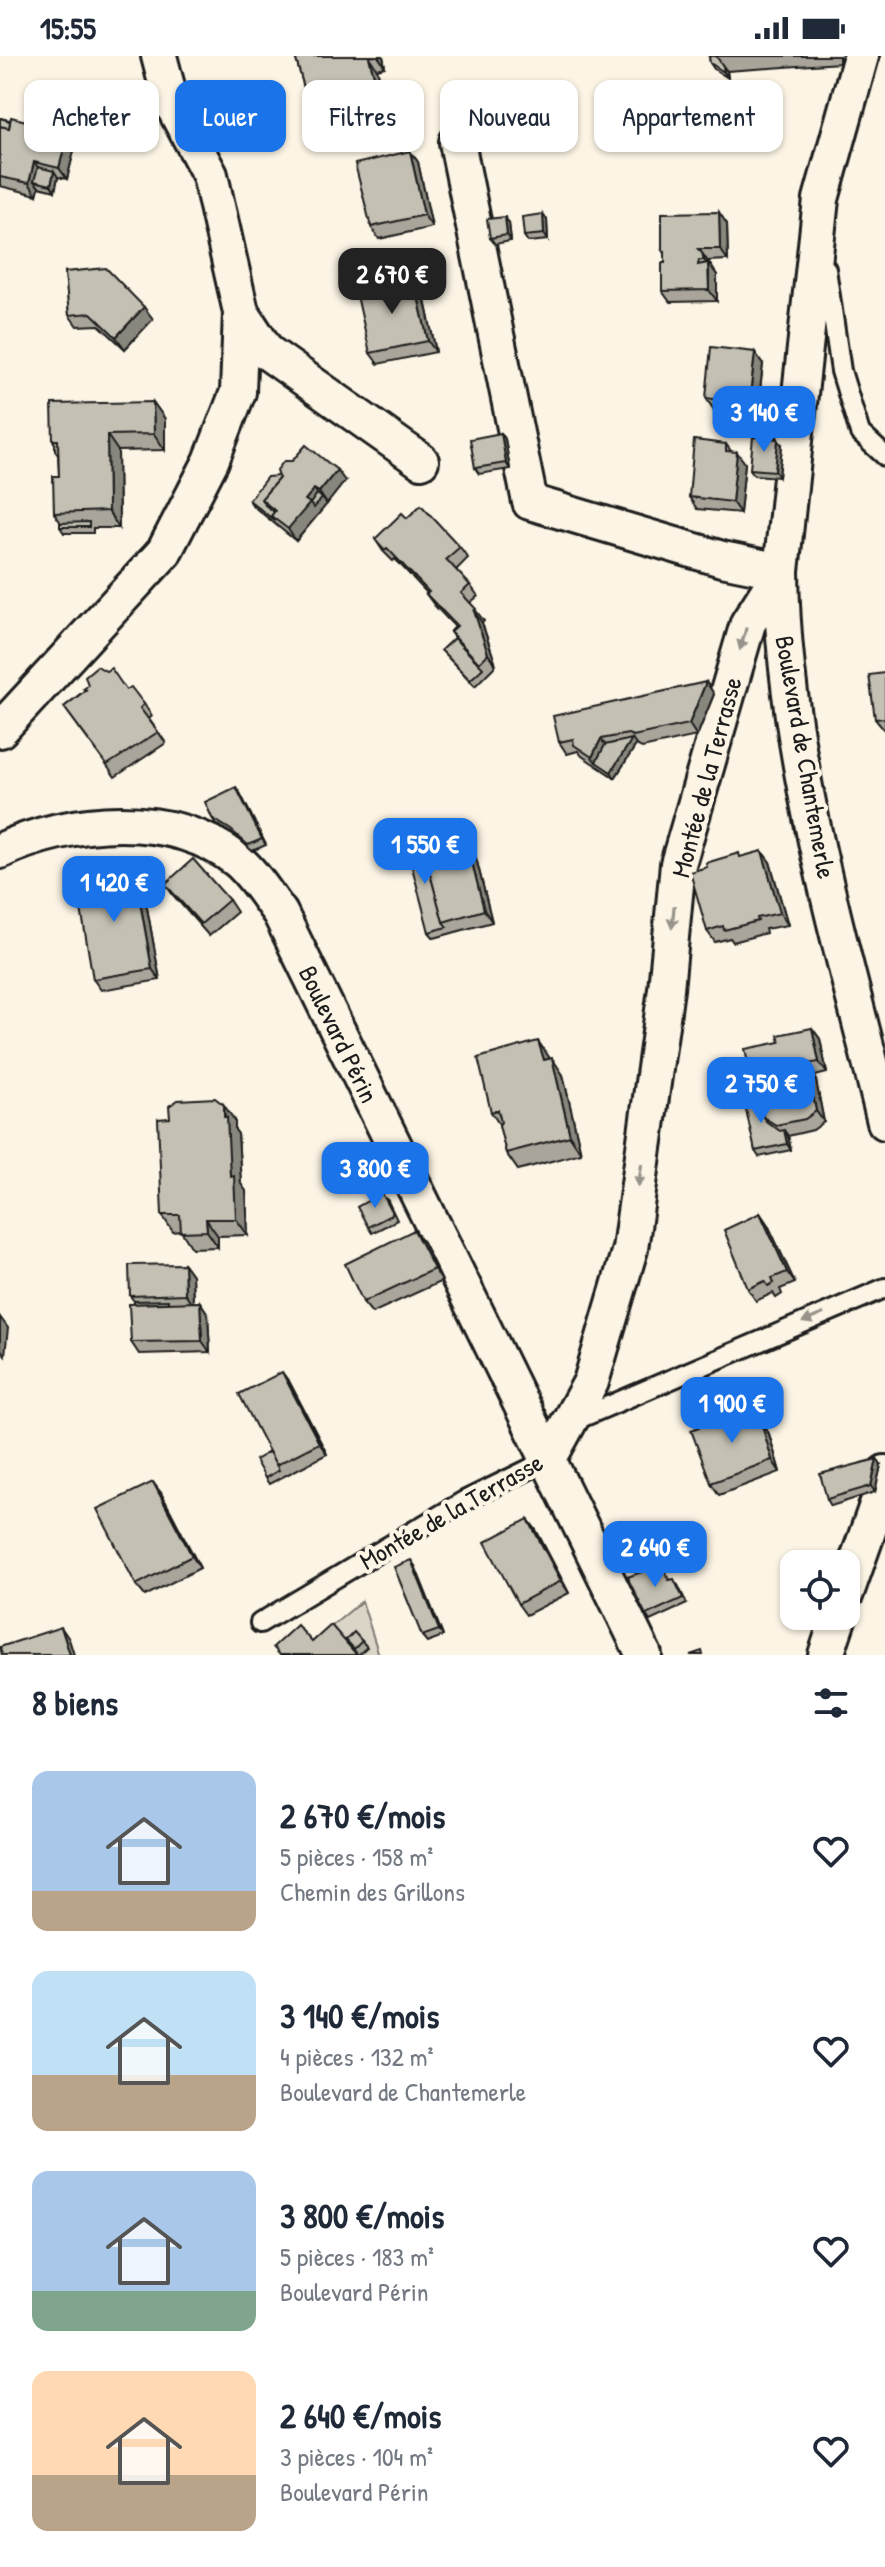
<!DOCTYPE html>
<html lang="fr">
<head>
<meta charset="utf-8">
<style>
  body { margin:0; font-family:"Patrick Hand",sans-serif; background:#f6f6f7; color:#1f2937; height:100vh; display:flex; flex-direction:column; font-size:30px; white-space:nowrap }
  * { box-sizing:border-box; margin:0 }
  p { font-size:26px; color:#747a83 }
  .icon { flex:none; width:44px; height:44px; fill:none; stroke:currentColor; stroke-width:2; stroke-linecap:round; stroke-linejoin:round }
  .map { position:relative; height:1599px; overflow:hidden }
  .panel { display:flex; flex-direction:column; background:#fff; flex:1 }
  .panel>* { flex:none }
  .guide { position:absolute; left:24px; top:24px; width:838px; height:72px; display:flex; gap:16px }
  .fabs { position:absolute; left:780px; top:1494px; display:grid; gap:16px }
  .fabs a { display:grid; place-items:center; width:80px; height:80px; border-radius:16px; background:#fff; box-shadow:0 2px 6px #0004; font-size:40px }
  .price { position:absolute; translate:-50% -68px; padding:0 18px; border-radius:16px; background:#1a73e8; color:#fff; font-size:26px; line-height:52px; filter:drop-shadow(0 2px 4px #0008) }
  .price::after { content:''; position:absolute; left:50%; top:48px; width:24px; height:18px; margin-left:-12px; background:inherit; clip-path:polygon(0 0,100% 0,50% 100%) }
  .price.on { background:#222; color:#fff }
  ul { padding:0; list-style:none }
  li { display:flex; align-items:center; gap:24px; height:200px; padding:0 32px }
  li span { display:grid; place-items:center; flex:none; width:224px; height:160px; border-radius:16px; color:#555 }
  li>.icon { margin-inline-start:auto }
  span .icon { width:96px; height:96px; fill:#fffc; stroke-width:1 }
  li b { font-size:34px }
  h2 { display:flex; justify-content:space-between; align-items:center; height:96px; padding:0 32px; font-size:34px }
  .chip { padding:0 28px; border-radius:16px; background:#fff; box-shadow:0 2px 6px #0004; font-size:28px; line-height:72px }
  .chip.on { background:#1a73e8; color:#fff }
  .status { display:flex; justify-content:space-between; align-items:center; height:56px; padding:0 40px; background:#fff; direction:ltr }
  .status svg { height:22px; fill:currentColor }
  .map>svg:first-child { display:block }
  .green { fill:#dbd5c8; stroke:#7c7872; stroke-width:2 }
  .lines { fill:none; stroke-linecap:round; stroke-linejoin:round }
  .lane-casing { stroke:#1c1c1c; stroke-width:24 }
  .street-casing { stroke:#1c1c1c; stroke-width:40 }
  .lane { stroke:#fcf5e5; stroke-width:18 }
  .street { stroke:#fcf5e5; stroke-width:34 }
  .wall { fill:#a9a59a; stroke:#1c1c1c; stroke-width:2 }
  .shaded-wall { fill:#89867d; stroke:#1c1c1c; stroke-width:2 }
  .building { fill:#c4c0b3; stroke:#1c1c1c; stroke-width:2 }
  .oneway { fill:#97938b }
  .labels { text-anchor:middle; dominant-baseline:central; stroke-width:8; stroke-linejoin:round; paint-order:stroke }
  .street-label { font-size:26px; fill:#1c1c1c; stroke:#fcf5e5 }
</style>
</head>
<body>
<div class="status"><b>15:55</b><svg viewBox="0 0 49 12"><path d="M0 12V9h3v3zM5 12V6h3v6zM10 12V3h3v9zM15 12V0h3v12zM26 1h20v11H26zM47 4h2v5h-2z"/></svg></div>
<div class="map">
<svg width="885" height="1599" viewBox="0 0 885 1599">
  <rect width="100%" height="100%" fill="#fcf5e5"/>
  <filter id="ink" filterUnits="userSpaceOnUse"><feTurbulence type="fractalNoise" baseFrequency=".0125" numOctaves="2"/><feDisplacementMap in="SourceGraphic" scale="16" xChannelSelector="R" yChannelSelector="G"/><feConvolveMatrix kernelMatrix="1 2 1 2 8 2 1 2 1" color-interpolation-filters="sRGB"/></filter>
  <g filter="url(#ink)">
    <polygon class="green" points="362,1545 379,1599 297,1599"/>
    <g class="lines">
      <g class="lane-casing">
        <g id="lane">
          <polyline points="826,213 841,315 860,377 885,400"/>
          <polyline points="571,1366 885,1232"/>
          <polyline points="260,1567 464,1445 548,1404"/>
        </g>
      </g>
      <g class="street-casing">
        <g id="street">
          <path d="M861,0l-40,143 -40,372c2,184 61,373 104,551"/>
          <polyline points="457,86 530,446 722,503 781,515 748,567 678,808 666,933 630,1193 591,1326 548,1404"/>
          <polyline points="241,256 267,296 421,405"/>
          <polyline points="0,674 164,496 211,405 238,336 241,256 210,119 171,46 159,0"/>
          <path d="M0,795c70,-33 172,-42 237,9 16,13 30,36 43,53l364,742"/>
          <polyline points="846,1537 880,1441 885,1417"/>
          <polyline points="826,1599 839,1560"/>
        </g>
      </g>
      <use href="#lane" class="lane"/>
      <use href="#street" class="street"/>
    </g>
    <g class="wall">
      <polygon points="295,0 383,0 385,11 377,13 384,40 360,46 362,50 332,69 328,61 313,46 305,35"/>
      <polygon points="709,0 839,0 839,7 727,15 728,22 714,13 710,7"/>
      <polygon points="0,62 68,76 76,87 67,123 58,121 55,135 39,131 37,139 0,130"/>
      <polygon points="410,95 418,106 432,171 379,183 371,171"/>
      <polygon points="547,164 548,184 528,186 524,180"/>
      <polygon points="509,167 511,185 495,188 490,182"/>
      <polygon points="727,168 728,204 708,205 717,219 717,245 670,246 662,235 665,207 665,197 662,194"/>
      <polygon points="65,216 153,263 125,293 99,269 77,270 69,259"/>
      <polygon points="417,220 421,226 436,296 378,308 370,297"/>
      <polygon points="763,308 757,360 714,354 706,342"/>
      <polygon points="153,346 165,363 165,394 118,395 119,472 93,472 93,477 64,477 60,471 61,467 54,457 59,420 58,399 55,395 55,388 53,384"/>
      <polygon points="501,377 505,383 510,413 479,418 475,412"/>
      <polygon points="726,388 731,395 745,407 740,457 697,453 689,441"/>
      <polygon points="782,389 779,421 754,419 750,413"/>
      <polygon points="345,425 296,485 253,450 249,444"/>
      <polygon points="407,462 460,491 468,502 456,514 470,529 478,540 470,547 484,565 482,567 496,609 475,630 441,594 454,582 450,576 455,571 435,550 426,538 427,537 395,503 393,505 383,495 375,483"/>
      <polygon points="885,617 885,674 884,674 875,663"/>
      <polygon points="706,626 714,638 697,680 642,692 636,689 615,722 582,700 578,695 567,698 559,686"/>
      <polygon points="84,633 126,634 144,648 152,660 149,663 166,687 115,721 64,651 85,634"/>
      <polygon points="240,737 266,789 252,795 236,780 216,768 212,762"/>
      <polygon points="462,767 470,778 492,866 434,882 429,876 421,784"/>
      <polygon points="741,801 770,806 788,869 765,873 766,877 733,886 730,882 715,886 707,875"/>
      <polygon points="134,812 142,824 160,924 101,934 93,923"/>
      <polygon points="165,828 229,844 237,856 209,880 173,839"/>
      <polygon points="812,972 820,983 827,1017 815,1020 824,1066 813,1074 788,1080 791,1094 759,1101 755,1095 746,1025 750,1018 780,986"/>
      <polygon points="550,1003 563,1019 581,1097 518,1114 506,1097 499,1068 491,1056"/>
      <polygon points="235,1065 235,1074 238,1078 241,1128 246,1135 248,1179 218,1180 218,1191 192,1192 181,1175 173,1176 162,1159"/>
      <polygon points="387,1143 397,1164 372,1177 368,1171"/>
      <polygon points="760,1157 768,1169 795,1227 780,1233 782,1238 776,1242 773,1237 756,1245 748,1233"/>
      <polygon points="423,1186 442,1225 372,1257 363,1246"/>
      <polygon points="184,1208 192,1219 193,1246 200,1246 208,1258 210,1296 139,1298 131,1286 134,1248 134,1245 130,1240"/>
      <polygon points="290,1327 327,1398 269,1428 265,1422 269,1396"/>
      <polygon points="760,1362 769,1378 780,1416 719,1439 711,1427"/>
      <polygon points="881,1409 875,1436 831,1450 827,1443"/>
      <polygon points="161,1437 200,1512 145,1540 136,1529"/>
      <polygon points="528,1463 536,1474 569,1537 526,1559 518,1548"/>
      <polygon points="662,1509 670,1524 678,1529 687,1548 650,1565 646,1559"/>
      <polygon points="415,1510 443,1580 427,1586 422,1580"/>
      <polygon points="346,1584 362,1585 367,1591 358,1599"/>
    </g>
    <g class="shaded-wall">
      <polygon points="378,0 383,0 385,11"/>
      <polygon points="369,1 377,13 384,40 376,28"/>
      <polygon points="723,10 727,15 728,22 724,16"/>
      <polygon points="331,39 340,51 329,62 323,53"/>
      <polygon points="68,76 76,87 67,123 59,112"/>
      <polygon points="410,95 418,106 432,171 424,159"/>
      <polygon points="34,106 42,117 34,125 39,131 37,139 29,127"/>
      <polygon points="54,115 58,121 55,135 51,129"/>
      <polygon points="719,156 727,168 728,204 720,193"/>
      <polygon points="543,158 547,164 548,184 544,178"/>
      <polygon points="505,161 509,167 511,185 507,179"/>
      <polygon points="702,197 717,219 717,245 709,234 709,211 704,204"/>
      <polygon points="417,220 421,226 436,296 428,285 414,223"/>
      <polygon points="144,251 153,263 125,293 116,281"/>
      <polygon points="755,296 763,308 757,360 749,348"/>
      <polygon points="153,346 165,363 165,394 154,378"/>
      <polygon points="501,377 505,383 510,413 506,407"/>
      <polygon points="107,379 118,395 119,472 108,455"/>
      <polygon points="778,383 782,389 779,421 775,415"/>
      <polygon points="737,396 745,407 740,457 732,446"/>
      <polygon points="337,414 345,425 327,448 319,436"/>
      <polygon points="314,433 321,443 322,442 327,448 296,485 288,473 305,444"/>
      <polygon points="474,555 482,567 496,609 488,598"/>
      <polygon points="706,626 714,638 697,680 689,668"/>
      <polygon points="601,683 610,695 596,706 592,701"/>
      <polygon points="632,683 636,689 615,722 611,716"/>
      <polygon points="236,731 240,737 266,789 262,783"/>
      <polygon points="462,767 470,778 492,866 484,854"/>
      <polygon points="762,795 770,806 788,869 780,857"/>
      <polygon points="134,812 142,824 160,924 152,913"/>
      <polygon points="812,972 820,983 827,1017 819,1006"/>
      <polygon points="538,985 549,1001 555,1020 544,1004"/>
      <polygon points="552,1002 563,1019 581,1097 570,1080"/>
      <polygon points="807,1008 815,1020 824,1066 816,1055"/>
      <polygon points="224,1049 235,1065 235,1074 238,1078 241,1128 246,1135 248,1179 236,1163 230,1120"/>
      <polygon points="784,1074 788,1080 791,1094 787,1088"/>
      <polygon points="760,1157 768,1169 795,1227 787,1216"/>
      <polygon points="206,1163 218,1180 218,1191 207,1175"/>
      <polygon points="414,1174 423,1186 442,1225 434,1213"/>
      <polygon points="184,1208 192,1219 193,1250 185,1238"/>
      <polygon points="200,1246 208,1258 210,1296 202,1285"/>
      <polygon points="0,1261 8,1272 5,1299 0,1292"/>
      <polygon points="282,1316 290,1327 327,1398 319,1387"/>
      <polygon points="752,1350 769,1378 780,1416 772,1404"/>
      <polygon points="877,1403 881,1409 875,1436 871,1430"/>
      <polygon points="153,1426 161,1437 200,1512 192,1500"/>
      <polygon points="528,1463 536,1474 569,1537 561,1525"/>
      <polygon points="411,1504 415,1510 443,1580 439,1574"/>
      <polygon points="61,1571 69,1583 74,1599 70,1599"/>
    </g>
    <g class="building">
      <polygon points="295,0 375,0 369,1 376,28 331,39 323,53 305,35"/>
      <polygon points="709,0 716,0 723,10 724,16 710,7"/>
      <polygon points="356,40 358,44 328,63 327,58 335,45"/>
      <polygon points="11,61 68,76 59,112 34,106 29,127 0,121 0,70 9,72"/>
      <polygon points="0,62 10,65 9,72 0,70"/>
      <polygon points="410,95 424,159 371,171 355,108"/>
      <polygon points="38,111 54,115 51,129 34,125"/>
      <polygon points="719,156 720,193 698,193 702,197 704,204 699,204 698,209 708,207 709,234 662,235 662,207 665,207 665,195 662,194 662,157"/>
      <polygon points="543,158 544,178 524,180 522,161"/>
      <polygon points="505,161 507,179 490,182 487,163"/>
      <polygon points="106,212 144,251 116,281 91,257 69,259 65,216"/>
      <polygon points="417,220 418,228 414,223 362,234 362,232"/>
      <polygon points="414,223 428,285 370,297 356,235"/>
      <polygon points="711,291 755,296 749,348 706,342"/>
      <polygon points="153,346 154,378 107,379 108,455 54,457 53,420 59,420 58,384 53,384 52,348"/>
      <polygon points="501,377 506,407 475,412 470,383"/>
      <polygon points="753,381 778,383 775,415 750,413"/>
      <polygon points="694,384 726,388 726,395 737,396 732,446 689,441"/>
      <polygon points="306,389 337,414 319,436 314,433 305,444 310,447 288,473 271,460 275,455 261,443 279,422 277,414 284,405 292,405"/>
      <polygon points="278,420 279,422 261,443 265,449 274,456 271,460 275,465 249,444 267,421"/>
      <polygon points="317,438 322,442 314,452 310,448"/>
      <polygon points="421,449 460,491 446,503 470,529 461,537 476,553 474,555 488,598 479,607 450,576 457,570 426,538 429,536 387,492 385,494 375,483 402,457 407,462"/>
      <polygon points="89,466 89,471 60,471 60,467"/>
      <polygon points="454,582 483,612 470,624 441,594"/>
      <polygon points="97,610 106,615 111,612 126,634 131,631 144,648 140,652 158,676 107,709 64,651 86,634 84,633 88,629 85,620"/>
      <polygon points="885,617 885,662 875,663 869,619"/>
      <polygon points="706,626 689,668 633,680 628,678 601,683 592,701 574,689 573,683 559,686 553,660"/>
      <polygon points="632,683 611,716 596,706 605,689"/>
      <polygon points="236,731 262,783 248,789 231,774 212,762 205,746"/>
      <polygon points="462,767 484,854 443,866 419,778"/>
      <polygon points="421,784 443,866 447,871 429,876 406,788"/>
      <polygon points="762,795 780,857 757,862 758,865 724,874 723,870 707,875 690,816 707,811 706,807 739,797 740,801"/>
      <polygon points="193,803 229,844 201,868 165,828"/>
      <polygon points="134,812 152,913 93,923 76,823"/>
      <polygon points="812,972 819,1006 807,1008 816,1055 805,1063 776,1069 763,1061 760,1049 750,1041 745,1019 750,1018 745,993 780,986 778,979"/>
      <polygon points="538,985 544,1004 552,1002 570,1080 506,1097 499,1069 501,1066 498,1054 491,1056 478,1002"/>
      <polygon points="746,1025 750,1041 754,1047 761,1052 763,1061 767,1066 780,1075 784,1074 787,1088 755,1095 740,1026"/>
      <polygon points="215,1042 224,1049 224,1061 227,1061 230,1120 234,1119 236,1163 206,1163 207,1175 181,1176 180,1159 162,1159 158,1063 170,1062 169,1050 178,1044"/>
      <polygon points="382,1137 393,1158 368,1171 357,1151"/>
      <polygon points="760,1157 787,1216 772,1222 774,1227 768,1230 765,1225 748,1233 724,1174"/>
      <polygon points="414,1174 434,1213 363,1246 345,1208"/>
      <polygon points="184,1208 185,1238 130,1240 129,1209"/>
      <polygon points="168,1244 168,1247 134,1248 134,1245"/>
      <polygon points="200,1246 202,1285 131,1286 129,1248"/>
      <polygon points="282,1316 319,1387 276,1409 239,1338"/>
      <polygon points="752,1350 758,1367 761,1366 772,1404 711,1427 691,1374"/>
      <polygon points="269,1396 279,1414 265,1422 255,1404"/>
      <polygon points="877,1403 871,1430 827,1443 820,1418"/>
      <polygon points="153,1426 192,1500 136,1529 97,1453"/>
      <polygon points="528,1463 561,1525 518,1548 485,1486"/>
      <polygon points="411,1504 439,1574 422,1580 394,1511"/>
      <polygon points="662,1509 669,1524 674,1523 683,1542 646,1559 627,1521"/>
      <polygon points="297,1569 312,1586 331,1569 357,1599 280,1599 273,1591"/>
      <polygon points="61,1571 70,1599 2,1599 0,1591"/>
      <polygon points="354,1576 362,1585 354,1593 346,1584"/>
      <polygon points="702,1595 703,1599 690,1599"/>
    </g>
    <defs><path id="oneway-solid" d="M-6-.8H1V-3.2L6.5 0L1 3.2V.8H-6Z" transform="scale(2)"/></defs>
    <g class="oneway">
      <use href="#oneway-solid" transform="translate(743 583) rotate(106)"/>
      <use href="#oneway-solid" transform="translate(673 861) rotate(96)"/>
      <use href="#oneway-solid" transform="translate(640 1119) rotate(98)"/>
      <use href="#oneway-solid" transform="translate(813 1262) rotate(157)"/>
    </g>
  </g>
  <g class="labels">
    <g class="street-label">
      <text transform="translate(806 701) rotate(80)">Boulevard de Chantemerle</text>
      <text transform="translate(706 721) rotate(-75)">Montée de la Terrasse</text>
      <text transform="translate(339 978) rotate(64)">Boulevard Périn</text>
      <text transform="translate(451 1455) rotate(-30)">Montée de la Terrasse</text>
    </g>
  </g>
</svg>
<div class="fabs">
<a><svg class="icon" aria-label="locate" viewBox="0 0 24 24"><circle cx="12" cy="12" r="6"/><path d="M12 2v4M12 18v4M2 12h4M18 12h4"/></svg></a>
</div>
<b class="price on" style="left:392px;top:260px">2 670 €</b>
<b class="price" style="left:764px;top:398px">3 140 €</b>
<b class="price" style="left:425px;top:830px">1 550 €</b>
<b class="price" style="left:114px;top:868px">1 420 €</b>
<b class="price" style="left:761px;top:1069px">2 750 €</b>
<b class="price" style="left:375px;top:1154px">3 800 €</b>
<b class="price" style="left:732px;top:1389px">1 900 €</b>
<b class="price" style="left:655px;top:1533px">2 640 €</b>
<div class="guide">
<a class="chip">Acheter</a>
<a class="chip on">Louer</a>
<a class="chip">Filtres</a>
<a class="chip">Nouveau</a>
<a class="chip">Appartement</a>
</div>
</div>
<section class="panel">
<h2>8 biens<svg class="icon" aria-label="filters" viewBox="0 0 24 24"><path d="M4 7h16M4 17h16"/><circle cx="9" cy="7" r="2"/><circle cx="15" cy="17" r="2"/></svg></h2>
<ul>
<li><span style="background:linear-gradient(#a9c7e8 75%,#b9a48a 0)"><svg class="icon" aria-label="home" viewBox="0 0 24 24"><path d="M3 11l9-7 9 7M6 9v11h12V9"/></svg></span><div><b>2 670 €/mois</b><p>5 pièces · 158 m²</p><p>Chemin des Grillons</p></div><svg class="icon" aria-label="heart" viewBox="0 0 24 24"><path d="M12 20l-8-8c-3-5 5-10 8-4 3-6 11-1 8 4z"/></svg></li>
<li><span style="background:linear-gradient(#bfe0f5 65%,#b9a48a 0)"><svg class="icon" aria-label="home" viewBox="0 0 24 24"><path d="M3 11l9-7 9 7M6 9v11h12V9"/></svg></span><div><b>3 140 €/mois</b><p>4 pièces · 132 m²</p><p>Boulevard de Chantemerle</p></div><svg class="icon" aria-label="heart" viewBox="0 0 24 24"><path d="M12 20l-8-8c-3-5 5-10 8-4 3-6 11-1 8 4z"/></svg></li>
<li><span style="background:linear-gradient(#a9c7e8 75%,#7fa58c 0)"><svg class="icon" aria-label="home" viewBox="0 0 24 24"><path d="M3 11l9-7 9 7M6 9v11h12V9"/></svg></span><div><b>3 800 €/mois</b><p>5 pièces · 183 m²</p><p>Boulevard Périn</p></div><svg class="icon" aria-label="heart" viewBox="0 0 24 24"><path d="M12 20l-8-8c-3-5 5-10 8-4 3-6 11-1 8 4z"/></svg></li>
<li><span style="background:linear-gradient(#ffd9b3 65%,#b9a48a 0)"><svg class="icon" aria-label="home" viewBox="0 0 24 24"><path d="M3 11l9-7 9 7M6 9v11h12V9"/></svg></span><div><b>2 640 €/mois</b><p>3 pièces · 104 m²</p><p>Boulevard Périn</p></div><svg class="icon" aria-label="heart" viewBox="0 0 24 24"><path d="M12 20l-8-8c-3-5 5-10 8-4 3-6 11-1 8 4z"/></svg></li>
</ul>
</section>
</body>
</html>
